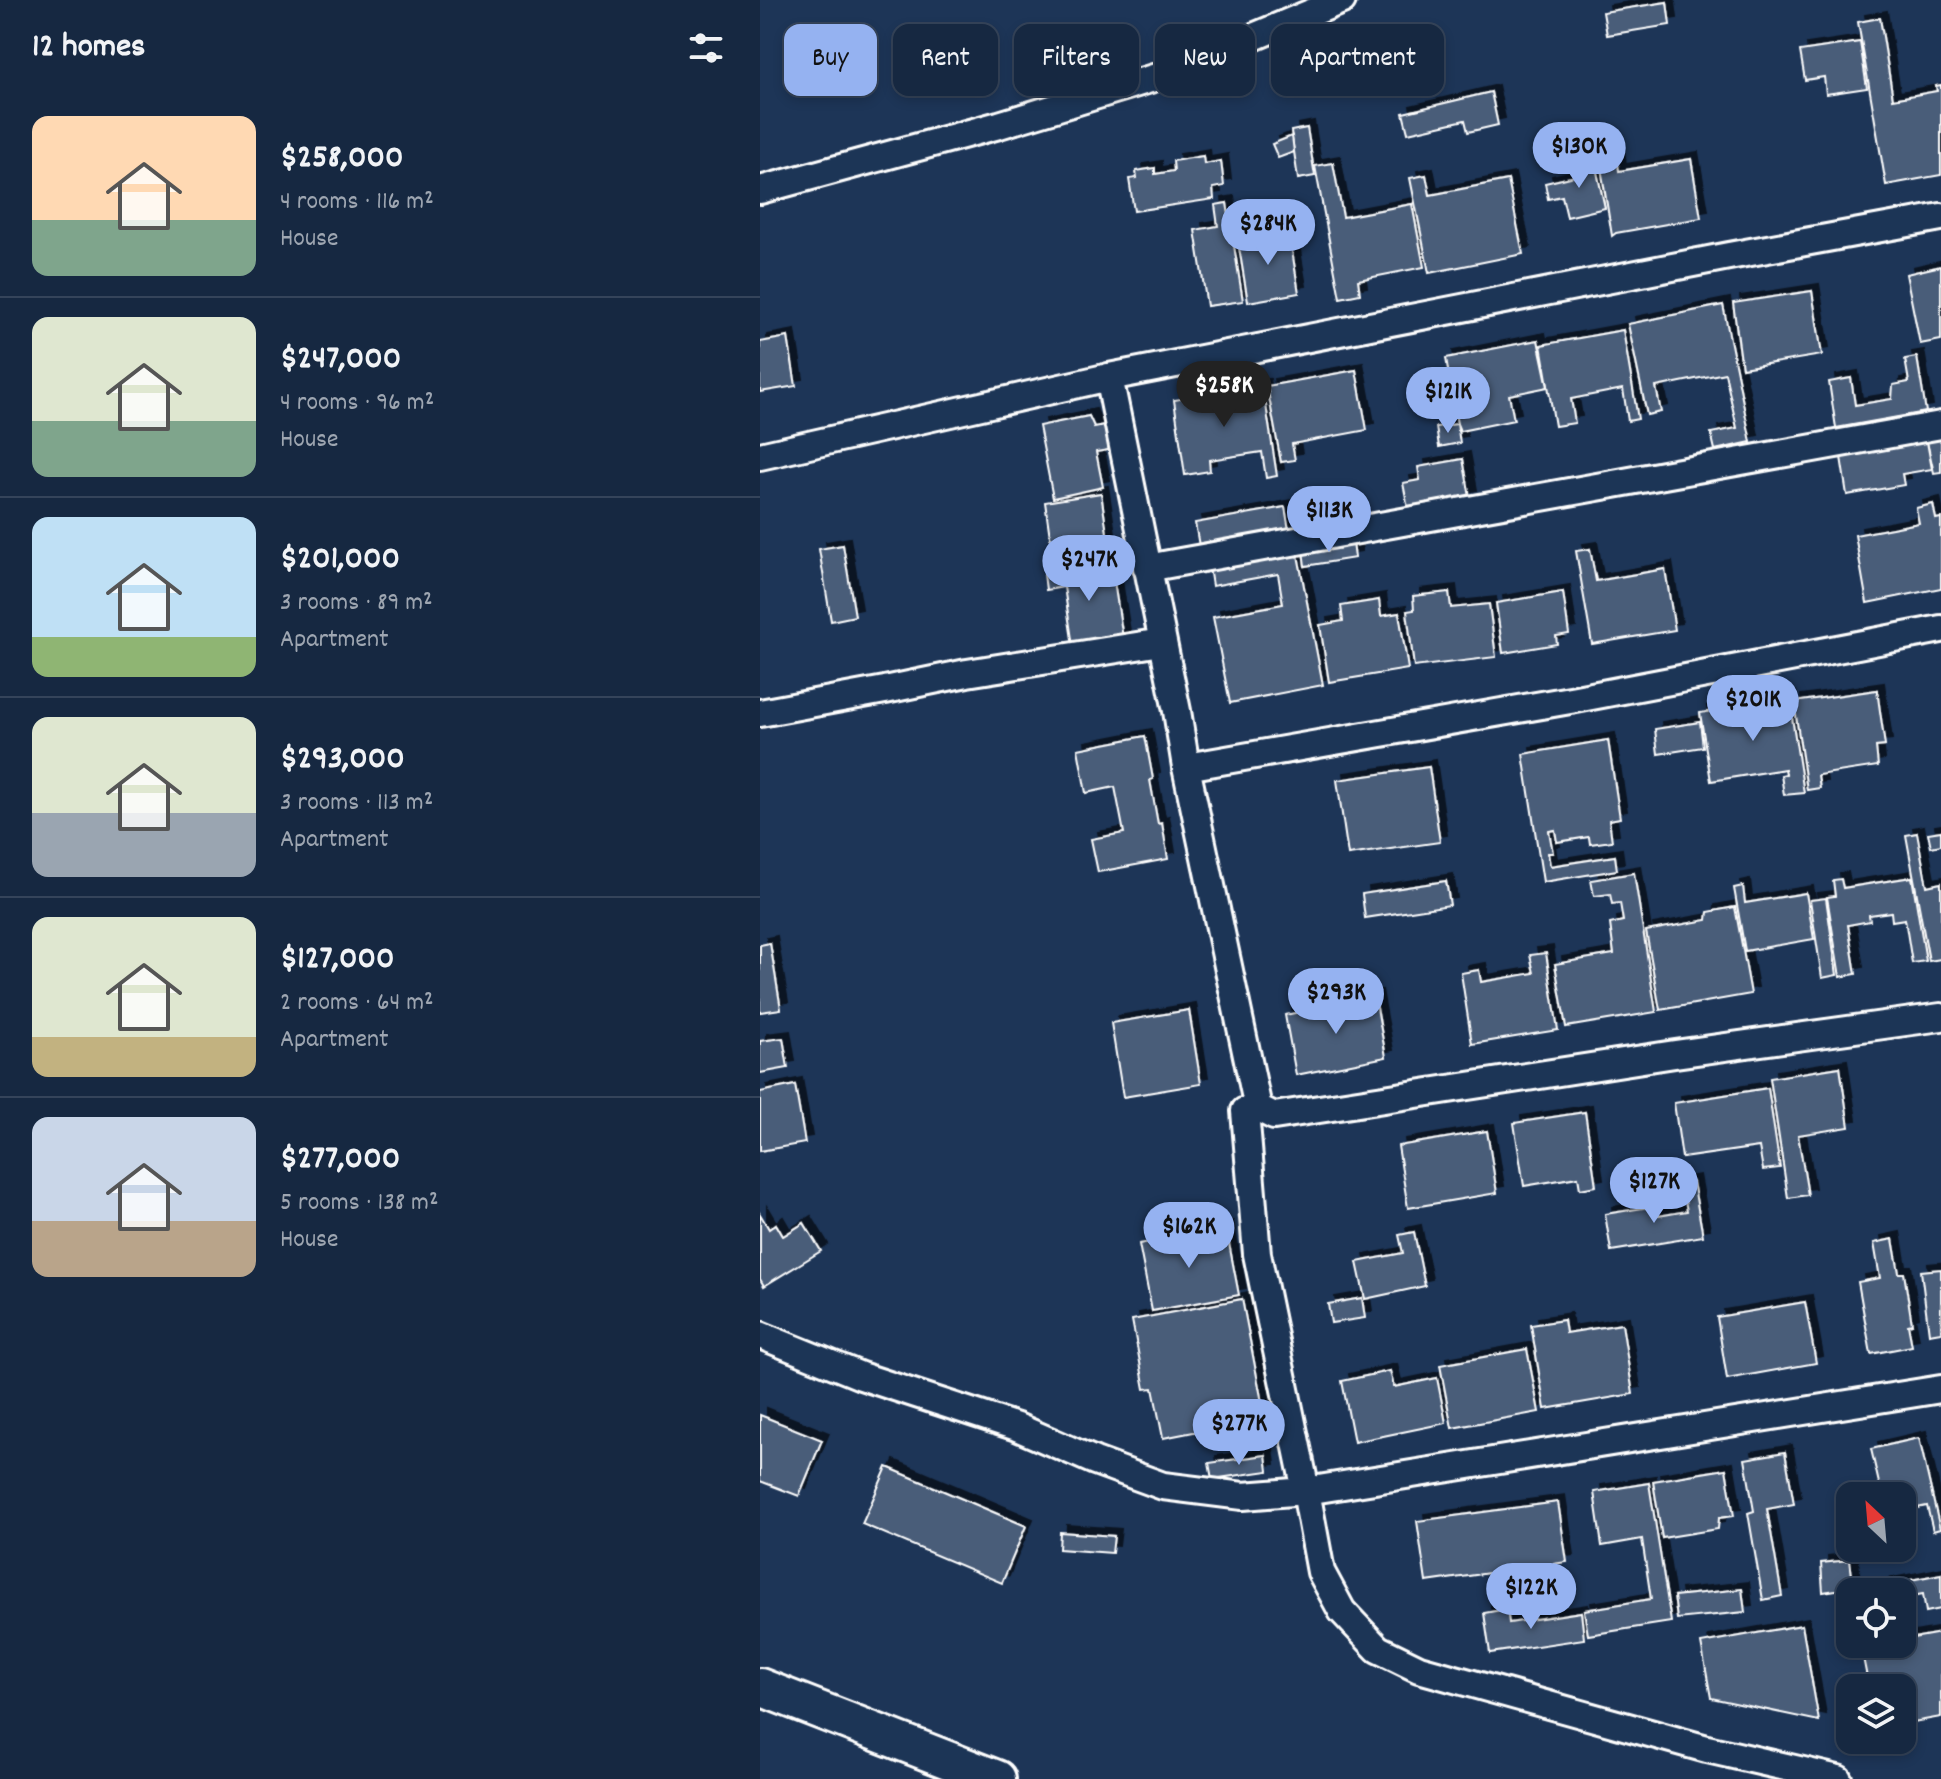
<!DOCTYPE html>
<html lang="en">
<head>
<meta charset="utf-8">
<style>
  body { margin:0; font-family:Dekko,sans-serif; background:#23344c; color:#f1f3f6; height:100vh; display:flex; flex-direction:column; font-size:30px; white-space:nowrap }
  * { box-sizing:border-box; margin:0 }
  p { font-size:26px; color:#9ea6b1 }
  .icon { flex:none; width:44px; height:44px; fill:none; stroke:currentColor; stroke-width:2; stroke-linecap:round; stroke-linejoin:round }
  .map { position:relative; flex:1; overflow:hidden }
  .sheet { display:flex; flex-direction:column; background:#162841; width:760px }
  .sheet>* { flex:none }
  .top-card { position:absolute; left:24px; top:24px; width:760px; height:72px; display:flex; gap:16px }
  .needle { width:52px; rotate:334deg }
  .buttons { position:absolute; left:1076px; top:1482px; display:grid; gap:16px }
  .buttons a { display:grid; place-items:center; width:80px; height:80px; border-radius:16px; background:#162841; box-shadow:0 4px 12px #0003,0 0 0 2px #35445a; font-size:40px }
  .price { position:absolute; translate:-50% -68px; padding:0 18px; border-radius:28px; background:#95b2f1; color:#111; font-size:26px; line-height:52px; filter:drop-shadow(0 2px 4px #0008) }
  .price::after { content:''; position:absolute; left:50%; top:48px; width:24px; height:18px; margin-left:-12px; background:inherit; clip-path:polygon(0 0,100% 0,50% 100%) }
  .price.active { background:#222; color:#fff }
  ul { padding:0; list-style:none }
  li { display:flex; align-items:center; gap:24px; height:200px; padding:0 32px }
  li+li { border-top:2px solid #35445a }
  li span { display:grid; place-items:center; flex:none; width:224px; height:160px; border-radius:16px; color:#555 }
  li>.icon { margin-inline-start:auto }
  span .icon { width:96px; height:96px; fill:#fffc; stroke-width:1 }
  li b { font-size:34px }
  h2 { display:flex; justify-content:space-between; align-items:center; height:96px; padding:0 32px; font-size:34px }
  .pill { padding:0 28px; border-radius:16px; background:#162841; box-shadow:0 4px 12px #0003,0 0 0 2px #35445a; font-size:28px; line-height:72px }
  .pill.active { background:#95b2f1; color:#111 }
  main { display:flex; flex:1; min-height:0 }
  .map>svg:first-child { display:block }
  .building { fill:#4a5d79; stroke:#fff; stroke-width:2; filter:url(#shadow) }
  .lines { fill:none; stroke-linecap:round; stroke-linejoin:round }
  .minor-casing { stroke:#fff; stroke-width:32 }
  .secondary-casing { stroke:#fff; stroke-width:42 }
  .minor { stroke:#1d3557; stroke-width:26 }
  .secondary { stroke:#1d3557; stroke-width:36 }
</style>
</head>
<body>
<main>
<section class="sheet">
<h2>12 homes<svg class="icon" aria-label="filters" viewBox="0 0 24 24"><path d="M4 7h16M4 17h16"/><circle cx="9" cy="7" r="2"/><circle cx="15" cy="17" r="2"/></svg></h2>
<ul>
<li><span style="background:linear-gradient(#ffd9b3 65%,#7fa58c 0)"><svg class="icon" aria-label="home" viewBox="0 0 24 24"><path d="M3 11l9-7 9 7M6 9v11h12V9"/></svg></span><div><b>$258,000</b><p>4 rooms · 116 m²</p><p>House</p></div></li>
<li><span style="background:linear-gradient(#dfe7d0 65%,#7fa58c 0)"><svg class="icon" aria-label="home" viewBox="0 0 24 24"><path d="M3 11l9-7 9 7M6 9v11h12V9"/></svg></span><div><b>$247,000</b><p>4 rooms · 96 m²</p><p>House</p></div></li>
<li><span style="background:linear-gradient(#bfe0f5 75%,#8fb573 0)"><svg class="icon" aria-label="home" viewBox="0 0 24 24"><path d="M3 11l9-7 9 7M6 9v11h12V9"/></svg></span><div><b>$201,000</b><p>3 rooms · 89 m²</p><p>Apartment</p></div></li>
<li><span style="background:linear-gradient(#dfe7d0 60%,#9aa5b1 0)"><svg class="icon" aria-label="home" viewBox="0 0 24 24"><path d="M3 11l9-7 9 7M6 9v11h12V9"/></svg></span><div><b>$293,000</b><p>3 rooms · 113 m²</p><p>Apartment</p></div></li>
<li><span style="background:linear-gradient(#dfe7d0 75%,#c2b280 0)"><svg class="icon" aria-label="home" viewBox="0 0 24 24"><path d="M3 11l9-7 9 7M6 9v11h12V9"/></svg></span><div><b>$127,000</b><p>2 rooms · 64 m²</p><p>Apartment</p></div></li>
<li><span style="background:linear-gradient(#c9d6e8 65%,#b9a48a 0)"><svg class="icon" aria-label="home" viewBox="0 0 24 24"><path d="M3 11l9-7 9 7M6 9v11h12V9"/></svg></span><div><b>$277,000</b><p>5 rooms · 138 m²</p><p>House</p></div></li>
</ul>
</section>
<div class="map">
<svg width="1181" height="1779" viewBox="0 0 1181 1779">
  <defs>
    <filter id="shadow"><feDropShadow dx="7" dy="-7" stdDeviation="0" flood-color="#0009"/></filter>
  </defs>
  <rect width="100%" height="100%" fill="#1d3557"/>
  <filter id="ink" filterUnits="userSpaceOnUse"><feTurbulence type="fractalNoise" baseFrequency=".0125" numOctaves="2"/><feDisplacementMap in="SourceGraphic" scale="16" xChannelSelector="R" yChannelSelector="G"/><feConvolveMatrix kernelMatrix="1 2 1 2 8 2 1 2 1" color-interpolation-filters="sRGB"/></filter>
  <g filter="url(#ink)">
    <g class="building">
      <polygon points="907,2 910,25 847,35 843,12"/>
      <polygon points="1120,18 1133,99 1177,91 1176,86 1181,85 1181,175 1126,185 1098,22"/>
      <polygon points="1100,42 1107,88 1066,94 1064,77 1045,80 1040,51"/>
      <polygon points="731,92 738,125 708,132 705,120 648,133 643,113"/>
      <polygon points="547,128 555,176 538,179 531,131"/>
      <polygon points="532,136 534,152 518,158 512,144"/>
      <polygon points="856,152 859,171 931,159 941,218 856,233 852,236 839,155"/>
      <polygon points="833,154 845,208 807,217 802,196 788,199 785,183 815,176 814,171 825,168 822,158"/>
      <polygon points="443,156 444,164 461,161 464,186 453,188 454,199 374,211 369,179 377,178 376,171 395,168 395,174 414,171 413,161"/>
      <polygon points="573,163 583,217 652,204 664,267 598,280 600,294 580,298 555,166"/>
      <polygon points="666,175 670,195 748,180 763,254 669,273 650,178"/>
      <polygon points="467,203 483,301 447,306 435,230 458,226 455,205"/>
      <polygon points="529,233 539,293 488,302 478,241"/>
      <polygon points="1181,266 1181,340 1160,344 1146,274"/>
      <polygon points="1052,291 1062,355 982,368 973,303"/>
      <polygon points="963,305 991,442 955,450 951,433 977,428 965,373 896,387 901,412 887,415 868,324"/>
      <polygon points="863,330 878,419 868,421 863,389 811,399 815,423 795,426 781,345"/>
      <polygon points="28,337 36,386 0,392 0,342"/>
      <polygon points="778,340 788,387 749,395 754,420 700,431 697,424 686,358"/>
      <polygon points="1157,357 1166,412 1076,428 1069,382 1091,378 1095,405 1132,399 1133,385 1149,382 1145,359"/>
      <polygon points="596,370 607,430 532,444 535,460 521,462 507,386"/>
      <polygon points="503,386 517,476 506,478 502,452 449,460 450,471 425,475 414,400"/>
      <polygon points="329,416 334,427 349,424 354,449 336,452 343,487 293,498 279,426"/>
      <polygon points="697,424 700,443 679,447 676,427"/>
      <polygon points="1181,439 1181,472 1174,473 1167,442"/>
      <polygon points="1167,442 1172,469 1142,474 1144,485 1087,495 1081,457"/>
      <polygon points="703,459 710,497 648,508 643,483 660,480 658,467"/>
      <polygon points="341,493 351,560 302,568 299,550 292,551 285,502"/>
      <polygon points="1173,504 1176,519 1181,518 1181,588 1107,603 1095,535 1159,523 1156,508"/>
      <polygon points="525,507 529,530 439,546 435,523"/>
      <polygon points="593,543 595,558 545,566 543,550"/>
      <polygon points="83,545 95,616 71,621 59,549"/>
      <polygon points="830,549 836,581 905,569 915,630 832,644 816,551"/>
      <polygon points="537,550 563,685 470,703 453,617 523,604 518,574 452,586 449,567"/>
      <polygon points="351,563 363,638 313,646 304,587 286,590 284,574"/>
      <polygon points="689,592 691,608 729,604 736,657 654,667 647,611 654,610 653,596"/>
      <polygon points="803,592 809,634 796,636 797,644 743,653 736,603"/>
      <polygon points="619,600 621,616 639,613 648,669 569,682 560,625 583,621 581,606"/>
      <polygon points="1117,690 1125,746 1116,747 1118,766 1058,775 1060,788 1047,790 1034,702"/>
      <polygon points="1029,699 1044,793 1024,795 1021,775 1026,774 1025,769 951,781 940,713"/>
      <polygon points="940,722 943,747 898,754 895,729"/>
      <polygon points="385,736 393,779 390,780 398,824 402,823 408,859 338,872 331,839 364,833 355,787 326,793 318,749"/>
      <polygon points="848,740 860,818 849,820 852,841 830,844 829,837 797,842 795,830 789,831 793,853 788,853 790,866 855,856 857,870 783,882 763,754"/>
      <polygon points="669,767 680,842 588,855 577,780"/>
      <polygon points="1181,831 1181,845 1171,847 1168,833"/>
      <polygon points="1157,833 1167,886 1181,883 1181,959 1169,961 1146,835"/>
      <polygon points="874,873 896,1012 806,1027 795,964 854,954 850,924 863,921 860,903 852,904 850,894 834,896 831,880"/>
      <polygon points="1152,877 1166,961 1152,963 1145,919 1132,921 1131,912 1109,915 1110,921 1088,925 1096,974 1080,977 1067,897 1075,896 1073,880 1081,879 1083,888"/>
      <polygon points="686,881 690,905 605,918 602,894"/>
      <polygon points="983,886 985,903 1046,893 1054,939 985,951 974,888"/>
      <polygon points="1066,898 1077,975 1062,978 1050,900"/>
      <polygon points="975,907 991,994 900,1010 886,931 947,920 948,912"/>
      <polygon points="10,943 21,1009 0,1012 0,945"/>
      <polygon points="786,953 798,1030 712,1044 701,973 719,970 721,982 774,973 770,955"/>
      <polygon points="615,997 626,1057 536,1075 525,1015"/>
      <polygon points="429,1010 441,1084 363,1097 351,1023"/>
      <polygon points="23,1038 28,1068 0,1073 0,1041"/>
      <polygon points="1080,1067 1089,1127 1038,1135 1048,1195 1028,1198 1010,1078"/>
      <polygon points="35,1085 45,1143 0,1151 0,1092"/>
      <polygon points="1008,1088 1020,1168 1003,1170 999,1147 922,1158 914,1103"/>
      <polygon points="825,1112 836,1186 820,1189 818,1177 764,1186 754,1123"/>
      <polygon points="727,1131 737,1193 648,1208 638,1146"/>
      <polygon points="933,1182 943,1236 851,1251 845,1214 896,1206 898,1216 927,1211 922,1184"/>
      <polygon points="0,1214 9,1229 16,1224 23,1236 44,1223 61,1251 4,1286 0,1279"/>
      <polygon points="466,1228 479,1295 392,1311 379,1244"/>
      <polygon points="654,1232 665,1286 605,1299 597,1262 643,1253 639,1235"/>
      <polygon points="1133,1239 1139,1273 1144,1273 1152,1324 1148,1325 1152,1346 1111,1354 1098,1282 1120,1278 1114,1243"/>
      <polygon points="1181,1269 1181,1332 1169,1334 1161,1271"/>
      <polygon points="602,1298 605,1318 571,1323 568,1304"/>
      <polygon points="482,1299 505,1418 403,1438 393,1388 385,1389 372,1320"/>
      <polygon points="1045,1302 1056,1363 967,1379 957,1317"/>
      <polygon points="804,1320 806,1333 862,1324 873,1394 785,1409 771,1325"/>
      <polygon points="767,1349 779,1412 692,1428 680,1365"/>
      <polygon points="630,1371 634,1387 677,1378 686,1423 594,1442 582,1381"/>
      <polygon points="0,1415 62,1440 39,1496 0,1481"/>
      <polygon points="1159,1438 1180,1529 1173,1531 1167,1506 1142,1511 1142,1496 1111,1495 1121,1492 1111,1449"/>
      <polygon points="1025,1452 1034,1504 1007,1509 1022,1596 1003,1600 988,1513 994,1511 985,1459"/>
      <polygon points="506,1455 508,1471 452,1479 449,1463"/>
      <polygon points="127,1467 266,1526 242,1583 102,1524"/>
      <polygon points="966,1469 974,1516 959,1518 958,1529 902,1538 893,1481"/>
      <polygon points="889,1483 911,1622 828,1635 824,1610 891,1599 882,1539 842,1546 834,1492"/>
      <polygon points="798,1502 807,1562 666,1582 657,1521"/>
      <polygon points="300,1532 354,1536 352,1553 299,1549"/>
      <polygon points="1090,1560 1093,1584 1082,1589 1063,1592 1061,1563"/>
      <polygon points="1181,1574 1181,1609 1166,1612 1163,1594 1142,1598 1142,1592 1100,1592 1100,1590"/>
      <polygon points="982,1589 985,1612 917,1619 914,1596"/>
      <polygon points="747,1609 749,1623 821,1612 824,1639 730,1653 724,1613"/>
      <polygon points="1042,1625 1059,1721 951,1698 941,1643"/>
      <polygon points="1181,1633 1181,1717 1142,1724 1142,1688 1109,1688 1101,1647 1120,1644 1142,1644 1142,1640"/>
    </g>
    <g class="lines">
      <g class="minor-casing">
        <g id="minor">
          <polyline points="0,190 239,125 400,76 582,0"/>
          <polyline points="1181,217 969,256 349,377 417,711 426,767 498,1108 514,1116 915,1054 1181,1017"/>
          <polyline points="0,456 349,377"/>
          <polyline points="387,568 1181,425"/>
          <polyline points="0,713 125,690 207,673 402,642"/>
          <polyline points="426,767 816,699 1181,629"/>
          <polyline points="498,1108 485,1111 497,1254 546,1491 561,1572 582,1611 618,1649 659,1669 947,1749 1078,1779"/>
          <polyline points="0,1335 101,1376 257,1427 335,1461 403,1486 483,1496 546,1491 1181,1389"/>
        </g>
      </g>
      <g class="secondary-casing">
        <polyline id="secondary" points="0,1687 237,1779"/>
      </g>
      <use href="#minor" class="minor"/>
      <use href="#secondary" class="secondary"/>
    </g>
  </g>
</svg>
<div class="buttons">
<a><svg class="needle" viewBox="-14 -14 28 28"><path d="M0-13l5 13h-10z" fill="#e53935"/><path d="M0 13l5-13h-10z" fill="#9ea6b1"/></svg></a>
<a><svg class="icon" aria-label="locate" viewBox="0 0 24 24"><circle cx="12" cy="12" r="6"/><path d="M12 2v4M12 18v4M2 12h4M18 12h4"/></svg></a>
<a><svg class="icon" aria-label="layers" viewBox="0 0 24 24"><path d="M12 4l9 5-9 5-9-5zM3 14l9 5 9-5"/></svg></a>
</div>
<b class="price" style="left:819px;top:190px">$130K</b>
<b class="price" style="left:508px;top:267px">$284K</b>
<b class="price active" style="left:464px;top:429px">$258K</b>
<b class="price" style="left:688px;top:435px">$121K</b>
<b class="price" style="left:569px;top:554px">$113K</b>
<b class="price" style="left:329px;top:603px">$247K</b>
<b class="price" style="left:993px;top:743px">$201K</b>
<b class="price" style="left:576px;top:1036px">$293K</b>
<b class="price" style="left:894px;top:1225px">$127K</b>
<b class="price" style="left:429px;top:1270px">$162K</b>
<b class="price" style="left:479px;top:1467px">$277K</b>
<b class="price" style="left:771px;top:1631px">$122K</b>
<div class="top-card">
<a class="pill active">Buy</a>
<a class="pill">Rent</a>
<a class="pill">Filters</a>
<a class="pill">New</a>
<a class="pill">Apartment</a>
</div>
</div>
</main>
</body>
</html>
